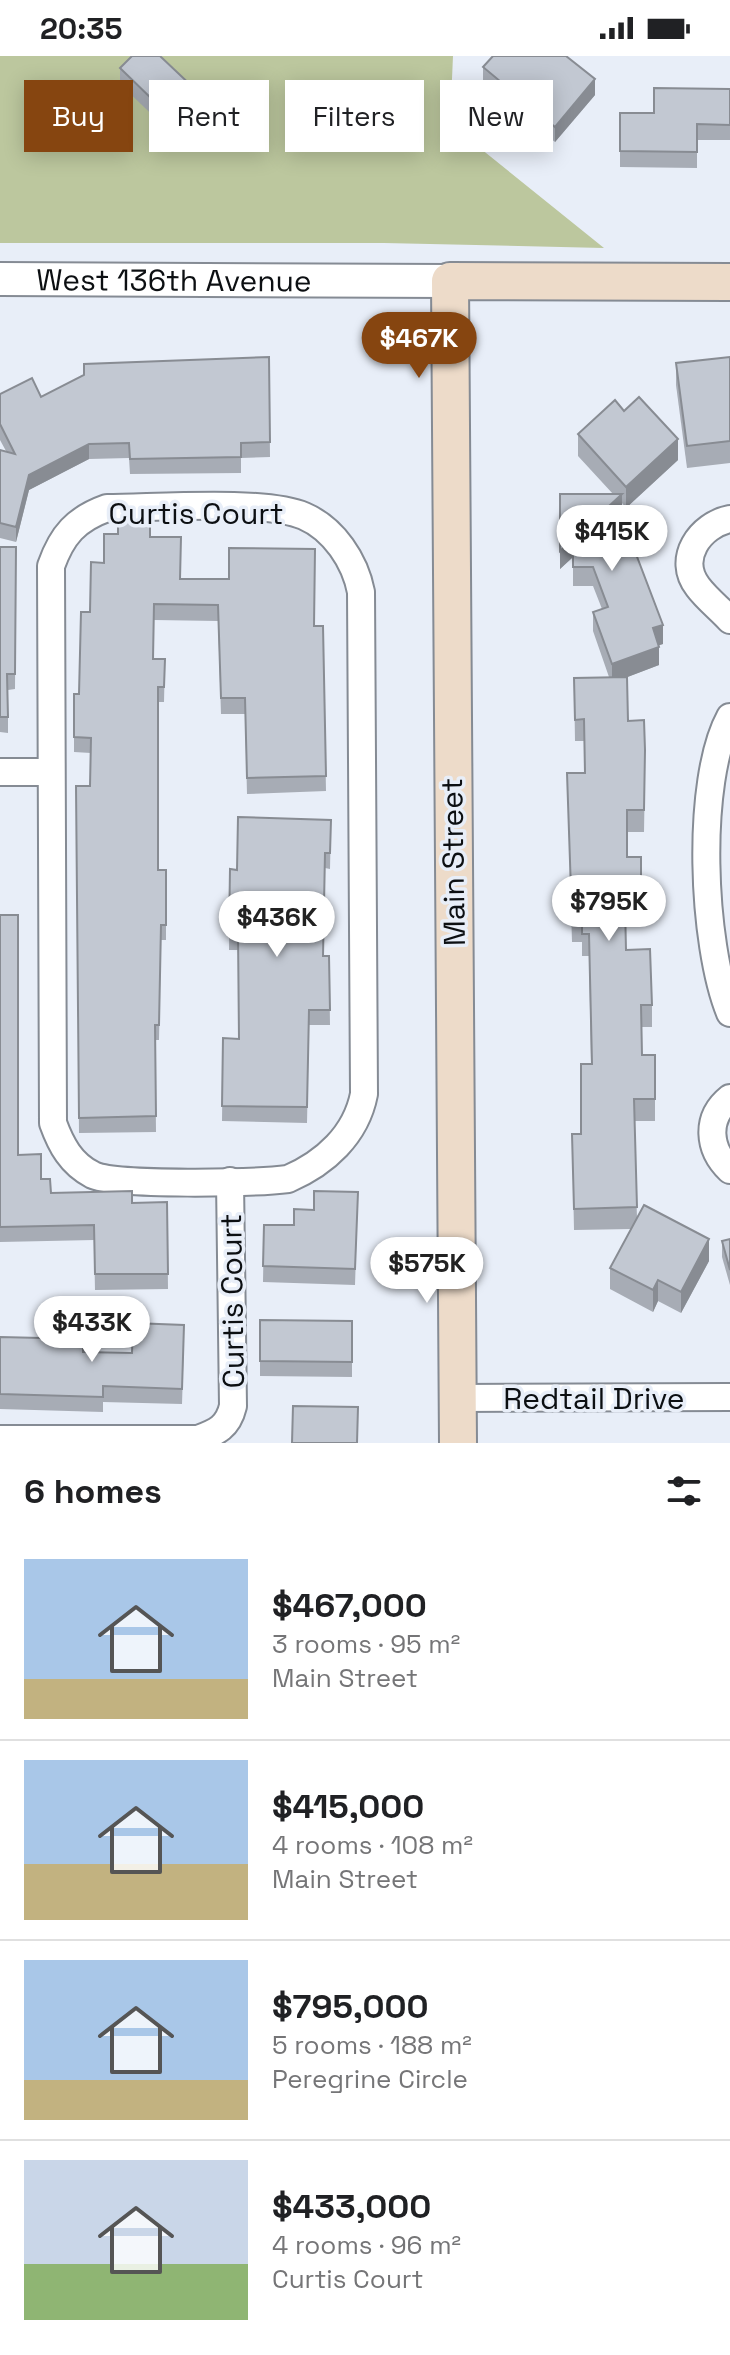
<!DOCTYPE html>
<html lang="en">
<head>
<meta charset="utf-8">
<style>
  body { margin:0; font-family:"Space Grotesk",sans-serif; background:#f2f2f2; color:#202124; height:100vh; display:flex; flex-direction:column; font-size:30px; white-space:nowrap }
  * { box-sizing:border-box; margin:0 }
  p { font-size:26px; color:#757577 }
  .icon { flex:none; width:44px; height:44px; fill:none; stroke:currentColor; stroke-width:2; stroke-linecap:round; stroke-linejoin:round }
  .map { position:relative; height:1387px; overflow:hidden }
  .side { display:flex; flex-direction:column; background:#fff; flex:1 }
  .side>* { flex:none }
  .top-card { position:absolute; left:24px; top:24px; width:682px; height:72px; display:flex; gap:16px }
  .price { position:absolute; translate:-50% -68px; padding:0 18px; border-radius:28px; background:#fff; color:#222; font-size:26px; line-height:52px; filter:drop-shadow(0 2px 4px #0008) }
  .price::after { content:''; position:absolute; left:50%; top:48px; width:24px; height:18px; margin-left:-12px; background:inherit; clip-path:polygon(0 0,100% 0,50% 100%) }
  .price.on { background:#864510; color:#fff }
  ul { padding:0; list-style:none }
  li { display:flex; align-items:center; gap:24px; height:200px; padding:0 24px }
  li+li { border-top:2px solid #e0e0e0 }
  li span { display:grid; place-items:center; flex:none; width:224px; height:160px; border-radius:0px; color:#555 }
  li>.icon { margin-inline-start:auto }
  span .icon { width:96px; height:96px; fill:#fffc; stroke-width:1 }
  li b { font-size:34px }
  h2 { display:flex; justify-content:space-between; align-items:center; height:96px; padding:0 24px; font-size:34px }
  .tag { padding:0 28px; border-radius:0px; background:#fff; box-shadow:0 4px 20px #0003; font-size:28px; line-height:72px }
  .tag.on { background:#864510; color:#fff }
  .status { display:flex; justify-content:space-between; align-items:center; height:56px; padding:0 40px; background:#fff; direction:ltr }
  .status svg { height:22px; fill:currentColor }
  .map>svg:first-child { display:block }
  .green { fill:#bcc79e }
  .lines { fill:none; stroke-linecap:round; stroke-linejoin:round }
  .minor-casing { stroke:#858b94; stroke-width:30 }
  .tertiary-casing { stroke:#858b94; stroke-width:36 }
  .secondary-casing { stroke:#858b94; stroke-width:40 }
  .minor { stroke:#fff; stroke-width:26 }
  .tertiary { stroke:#fff; stroke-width:32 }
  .secondary { stroke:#eddbc9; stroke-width:36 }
  .wall { fill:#a7acb5 }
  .shaded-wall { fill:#888c93 }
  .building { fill:#c2c8d2; stroke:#888c93; stroke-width:2 }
  .labels { text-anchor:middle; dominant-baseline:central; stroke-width:7; stroke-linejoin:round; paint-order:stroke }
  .street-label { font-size:30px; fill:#0c0f12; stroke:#e8eef8 }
</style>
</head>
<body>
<div class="status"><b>20:35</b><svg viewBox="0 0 49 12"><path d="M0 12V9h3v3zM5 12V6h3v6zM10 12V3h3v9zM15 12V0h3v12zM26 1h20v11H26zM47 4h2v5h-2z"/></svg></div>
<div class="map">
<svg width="730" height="1387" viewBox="0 0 730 1387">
  <rect width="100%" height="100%" fill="#e8eef8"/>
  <polygon class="green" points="0,0 453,0 450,68 604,192 384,187 0,187"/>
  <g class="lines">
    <g class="minor-casing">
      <g id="minor">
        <path d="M107,452c47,0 157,-9 197,8 30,13 51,45 57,76l3,502c-8,41 -39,69 -76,85 -31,4 -171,7 -195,-4 -22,-11 -32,-30 -40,-52l-2,-557c11,-31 25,-47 56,-58z"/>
        <path d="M730,463c-30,6 -54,40 -32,68 9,12 22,22 32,33"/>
        <path d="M730,661c-35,64 -28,228 0,296"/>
        <polyline points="0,716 51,716"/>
        <path d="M730,1042c-25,20 -22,51 0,72"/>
        <polyline points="458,1342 730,1341"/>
        <path d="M0,1383h198c19,-7 30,-12 35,-33l-3,-225"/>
      </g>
    </g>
    <g class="tertiary-casing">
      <g id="tertiary">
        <path id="s1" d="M0,223l450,2"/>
      </g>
    </g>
    <g class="secondary-casing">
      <polyline id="secondary" points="458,1387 450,225 730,226"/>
    </g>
    <use href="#minor" class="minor"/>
    <use href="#tertiary" class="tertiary"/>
    <use href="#secondary" class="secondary"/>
  </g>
  <g class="wall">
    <polygon points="483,11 595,39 555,86 483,27"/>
    <polygon points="120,12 216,68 190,95 120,28"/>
    <polygon points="730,33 730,84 697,84 697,112 620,111 620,57 654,57"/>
    <polygon points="269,301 270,401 241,402 241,417 130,418 129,402 89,403 29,434 16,486 0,482 0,394 6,395 0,384 0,338 41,341"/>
    <polygon points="730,301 730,407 687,412 676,329 676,307"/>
    <polygon points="624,355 678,404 626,452 622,447 622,456 614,464 636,498 663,588 659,589 659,609 627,621 628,665 645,716 644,776 627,776 627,801 641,801 641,869 626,869 626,894 652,949 652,971 641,971 642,999 655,999 655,1065 634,1065 637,1162 709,1205 681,1257 658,1245 653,1256 610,1233 610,1212 631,1173 574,1174 572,1078 581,1078 591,1008 589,900 582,900 582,886 572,886 567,717 584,717 584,685 575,685 574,622 609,621 593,575 593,556 602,553 593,530 573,530 573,501 560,513 560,438 613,438 578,400 578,378"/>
    <polygon points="150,481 181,523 314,570 323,570 326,735 247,738 245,658 221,658 218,565 154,564 153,603 165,603 164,646 158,646 157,741 158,814 166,814 166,884 161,884 159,984 155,984 156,1076 79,1077 76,730 90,730 91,697 74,696 74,638 79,638 90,556 104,507"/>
    <polygon points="0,491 16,491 15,633 8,634 8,677 0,676"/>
    <polygon points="331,764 330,813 325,812 323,900 329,900 330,969 309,969 307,1067 222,1065 223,982 239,983 238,894 229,894 230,813 237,814"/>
    <polygon points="0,859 18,1099 41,1123 51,1137 132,1147 167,1146 168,1233 95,1234 94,1184 0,1186"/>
    <polygon points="358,1136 355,1229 263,1226 264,1169 294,1169 314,1154"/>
    <polygon points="730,1183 730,1229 722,1201 722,1185"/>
    <polygon points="260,1264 352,1265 352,1321 260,1320"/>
    <polygon points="0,1281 83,1296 132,1297 184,1284 182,1348 103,1346 103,1356 0,1353"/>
  </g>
  <g class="shaded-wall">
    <polygon points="595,23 595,39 555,86 555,71"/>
    <polygon points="216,53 216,68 190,95 190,80"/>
    <polygon points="678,383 678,404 626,452 626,431"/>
    <polygon points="89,388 89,403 29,434 16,486 16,471 29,419"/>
    <polygon points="622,438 622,456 593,483 593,465"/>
    <polygon points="573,483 573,501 560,513 560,495"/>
    <polygon points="663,569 663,588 653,591 653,572"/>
    <polygon points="659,591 659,609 612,627 612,608"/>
    <polygon points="709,1183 709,1205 681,1257 681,1236"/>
    <polygon points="658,1224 658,1245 653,1256 653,1234"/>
  </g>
  <g class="building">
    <polygon points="132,0 160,0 216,53 190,80 120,12"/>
    <polygon points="493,0 566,0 595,23 555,71 483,11"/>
    <polygon points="654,32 730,33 730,69 697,68 697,96 620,95 620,57 654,57"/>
    <polygon points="269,301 270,386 241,387 241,401 130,403 129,387 89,388 29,419 16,471 0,467 0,394 15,398 0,368 0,338 32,322 41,341 84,319 84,308"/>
    <polygon points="730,301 730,385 687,390 676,307"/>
    <polygon points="639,341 678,383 626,431 578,378 615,344 624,355"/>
    <polygon points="560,438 622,438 593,465 636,463 636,498 663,569 653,572 659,591 612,608 593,556 608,551 593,511 573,511 573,483 560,495"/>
    <polygon points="118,465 150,465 150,481 181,481 180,523 229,523 229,492 315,493 314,570 323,570 326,720 247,722 245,642 221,642 218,549 154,548 153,603 165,603 164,631 158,631 158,814 166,814 166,869 161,869 159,969 155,969 156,1060 79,1062 76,730 90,730 91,682 74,681 74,638 79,638 81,556 90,556 91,506 104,507 104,478 118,478"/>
    <polygon points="0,491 16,491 15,618 7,618 8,661 0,661"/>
    <polygon points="627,621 628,665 644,664 645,694 644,754 627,754 627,801 641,801 641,848 625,848 626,894 650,893 652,949 641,949 642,999 655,999 655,1043 634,1043 637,1151 574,1153 572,1078 581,1078 581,1008 592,1008 589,878 582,878 582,864 572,864 567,717 585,717 584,663 575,664 574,622"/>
    <polygon points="238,761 331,764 330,797 325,797 323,900 329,900 330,954 309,954 307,1051 222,1050 223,982 239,983 238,878 229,878 230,813 237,814"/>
    <polygon points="0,859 18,859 18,1099 41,1098 41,1123 50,1123 51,1137 132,1135 132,1147 167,1146 168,1218 95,1218 94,1169 0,1171"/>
    <polygon points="314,1135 358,1136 355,1213 263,1210 264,1169 294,1169 294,1153 314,1154"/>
    <polygon points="644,1149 709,1183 681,1236 658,1224 653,1234 610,1212"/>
    <polygon points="730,1183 730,1214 722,1185"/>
    <polygon points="260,1264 352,1265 352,1306 260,1305"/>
    <polygon points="133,1267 184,1269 182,1333 103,1330 103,1341 0,1338 0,1281 83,1283 83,1296 132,1297"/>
    <polygon points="293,1350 358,1351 357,1387 292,1387"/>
  </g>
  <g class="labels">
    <g class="street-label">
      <text stroke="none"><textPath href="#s1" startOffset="174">West 136th Avenue</textPath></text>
      <text x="196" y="457">Curtis Court</text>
      <text transform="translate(453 806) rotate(-91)">Main Street</text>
      <text transform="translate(232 1245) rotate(-91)">Curtis Court</text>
      <text x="594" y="1342">Redtail Drive</text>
    </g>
  </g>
</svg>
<b class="price on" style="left:419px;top:324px">$467K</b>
<b class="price" style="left:612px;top:517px">$415K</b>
<b class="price" style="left:609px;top:887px">$795K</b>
<b class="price" style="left:277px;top:903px">$436K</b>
<b class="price" style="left:427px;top:1249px">$575K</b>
<b class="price" style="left:92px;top:1308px">$433K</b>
<div class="top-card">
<a class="tag on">Buy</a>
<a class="tag">Rent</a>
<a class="tag">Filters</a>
<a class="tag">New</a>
</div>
</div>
<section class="side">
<h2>6 homes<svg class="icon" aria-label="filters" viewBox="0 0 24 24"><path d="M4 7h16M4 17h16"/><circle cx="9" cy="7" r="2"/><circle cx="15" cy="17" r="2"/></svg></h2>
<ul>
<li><span style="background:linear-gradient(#a9c7e8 75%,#c2b280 0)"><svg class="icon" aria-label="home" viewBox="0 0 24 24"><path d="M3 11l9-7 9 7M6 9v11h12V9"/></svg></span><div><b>$467,000</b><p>3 rooms · 95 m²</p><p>Main Street</p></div></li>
<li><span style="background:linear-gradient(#a9c7e8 65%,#c2b280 0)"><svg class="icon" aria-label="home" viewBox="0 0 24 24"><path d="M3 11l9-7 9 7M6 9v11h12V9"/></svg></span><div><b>$415,000</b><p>4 rooms · 108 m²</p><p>Main Street</p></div></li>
<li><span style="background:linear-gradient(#a9c7e8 75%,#c2b280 0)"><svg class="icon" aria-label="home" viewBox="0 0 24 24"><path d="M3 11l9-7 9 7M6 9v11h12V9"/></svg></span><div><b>$795,000</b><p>5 rooms · 188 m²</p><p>Peregrine Circle</p></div></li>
<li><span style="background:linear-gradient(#c9d6e8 65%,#8fb573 0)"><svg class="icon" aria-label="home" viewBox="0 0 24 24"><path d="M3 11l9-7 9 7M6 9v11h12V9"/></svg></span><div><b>$433,000</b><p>4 rooms · 96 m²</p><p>Curtis Court</p></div></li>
</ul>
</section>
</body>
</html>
